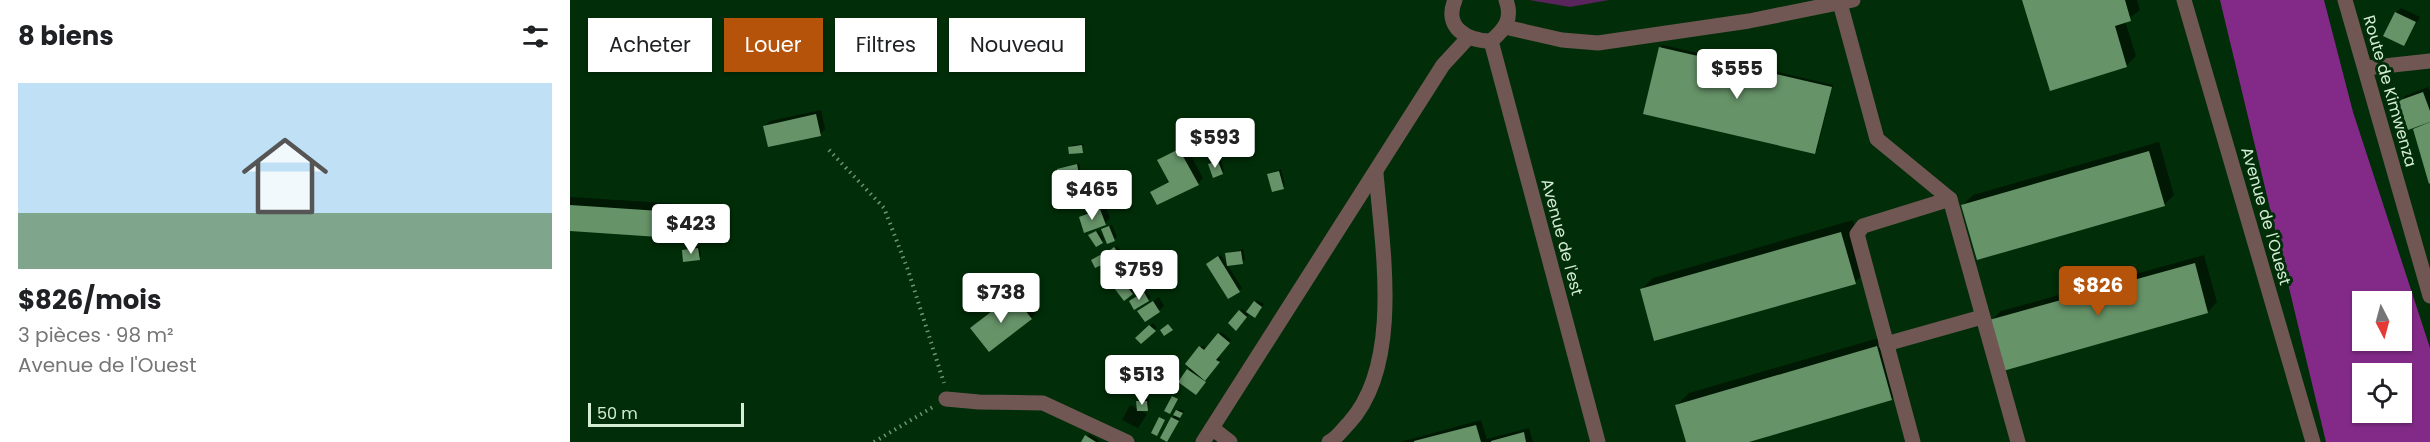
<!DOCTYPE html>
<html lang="fr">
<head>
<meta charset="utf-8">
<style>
  body { margin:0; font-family:Poppins,sans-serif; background:#f6f6f6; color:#202124; height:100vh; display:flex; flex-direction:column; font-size:22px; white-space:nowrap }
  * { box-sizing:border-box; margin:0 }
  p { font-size:20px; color:#757577 }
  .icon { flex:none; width:33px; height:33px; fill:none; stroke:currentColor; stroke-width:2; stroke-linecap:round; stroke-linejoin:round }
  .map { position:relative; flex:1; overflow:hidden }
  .sheet { display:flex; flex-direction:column; background:#fff; width:570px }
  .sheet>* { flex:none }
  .top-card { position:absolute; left:18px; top:18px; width:570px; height:54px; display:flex; gap:12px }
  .needle { width:39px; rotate:174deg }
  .fabs { position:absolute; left:1782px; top:291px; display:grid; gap:12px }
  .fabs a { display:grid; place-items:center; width:60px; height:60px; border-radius:0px; background:#fff; box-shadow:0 2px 4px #0004; font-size:30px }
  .scale { position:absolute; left:18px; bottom:15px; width:156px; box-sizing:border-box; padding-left:6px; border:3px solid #d5edd5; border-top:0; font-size:16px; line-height:21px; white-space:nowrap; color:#d5edd5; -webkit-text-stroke:4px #012e08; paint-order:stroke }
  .price { position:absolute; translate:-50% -51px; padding:0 14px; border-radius:6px; background:#fff; color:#222; font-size:20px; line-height:39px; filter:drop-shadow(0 2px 3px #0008) }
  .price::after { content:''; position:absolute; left:50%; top:36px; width:18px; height:14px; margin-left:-9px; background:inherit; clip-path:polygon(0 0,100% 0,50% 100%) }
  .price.active { background:#b45309; color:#fff }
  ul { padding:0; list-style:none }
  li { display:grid; align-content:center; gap:12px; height:318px; padding:0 18px }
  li+li { border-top:2px solid #e0e0e0 }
  li span { display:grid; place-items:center; height:186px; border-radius:0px; color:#555 }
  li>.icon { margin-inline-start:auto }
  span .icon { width:108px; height:108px; fill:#fffc; stroke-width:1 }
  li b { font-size:26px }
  h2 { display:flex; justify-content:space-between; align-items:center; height:72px; padding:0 18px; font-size:26px }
  .chip { padding:0 21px; border-radius:0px; background:#fff; box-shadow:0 2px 4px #0004; font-size:21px; line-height:54px }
  .chip.active { background:#b45309; color:#fff }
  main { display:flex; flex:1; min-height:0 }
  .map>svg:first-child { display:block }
  .green { fill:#5a245d }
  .forest { fill:#832a88; fill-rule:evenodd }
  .shadow { fill:#0007 }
  .building { fill:#669368 }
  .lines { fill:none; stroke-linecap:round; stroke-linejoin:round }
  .path { stroke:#729475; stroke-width:4; stroke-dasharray:1.5 4.5; stroke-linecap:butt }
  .minor { stroke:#715754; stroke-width:15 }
  .labels { text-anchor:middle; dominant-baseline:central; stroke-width:6; stroke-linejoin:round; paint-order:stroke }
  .street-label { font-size:16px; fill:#d5edd5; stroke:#012e08 }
</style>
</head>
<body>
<main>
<section class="sheet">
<h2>8 biens<svg class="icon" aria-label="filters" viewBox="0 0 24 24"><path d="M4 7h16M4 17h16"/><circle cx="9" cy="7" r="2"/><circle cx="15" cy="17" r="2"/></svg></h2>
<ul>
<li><span style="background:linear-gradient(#bfe0f5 70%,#7fa58c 0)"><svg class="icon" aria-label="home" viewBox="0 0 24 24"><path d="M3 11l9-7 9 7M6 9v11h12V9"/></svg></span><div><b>$826/mois</b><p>3 pièces · 98 m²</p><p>Avenue de l'Ouest</p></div></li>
</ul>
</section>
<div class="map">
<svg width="1860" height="442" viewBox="0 0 1860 442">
  <rect width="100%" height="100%" fill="#012e08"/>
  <polygon class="green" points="959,0 1039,0 1000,7"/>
  <path class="forest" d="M1650,0h104l29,112 77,236v94h-104zM1792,302h40v38h-40zM1792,374h40v38h-40z"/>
  <g class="shadow">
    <polygon points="1453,0 1567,0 1570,10 1555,21 1566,56 1556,66"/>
    <polygon points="1831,8 1850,17 1834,44 1826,13"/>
    <polygon points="1093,45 1263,85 1247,150 1245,152 1090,47"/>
    <polygon points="1858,87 1860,92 1860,180 1844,130 1851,123 1830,102 1835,96"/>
    <polygon points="251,110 255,129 250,134 195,126 200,121"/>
    <polygon points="1589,142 1604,195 1594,205 1393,205 1403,195"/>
    <polygon points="514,144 512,151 500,147 502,145"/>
    <polygon points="615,145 633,178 628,184 582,192 600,180 589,161"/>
    <polygon points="650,159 654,170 652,173 639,165"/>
    <polygon points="509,163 512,175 510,178 488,169"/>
    <polygon points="711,169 715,186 713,188 699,174"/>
    <polygon points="0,197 127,205 126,230 118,238 0,230"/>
    <polygon points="535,205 540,218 535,223 510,218 516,212"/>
    <polygon points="1283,220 1297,270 1285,282 1071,290 1083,278"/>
    <polygon points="542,225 547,237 544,239 533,230"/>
    <polygon points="528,230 534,239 532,242 523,233"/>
    <polygon points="130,246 131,256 129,258 113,251"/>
    <polygon points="547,246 556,258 554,260 539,257 533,263 522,260"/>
    <polygon points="673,249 675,260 672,262 657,253"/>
    <polygon points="651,255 672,288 659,297 640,262"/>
    <polygon points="1634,255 1647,302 1638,312 1421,321 1431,311"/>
    <polygon points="568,258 576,269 562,281 567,288 562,293 548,278 556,272 557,266"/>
    <polygon points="449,291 466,313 461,318 407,323"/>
    <polygon points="577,291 581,298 564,308 563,299"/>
    <polygon points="589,297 594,306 589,311 569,311"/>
    <polygon points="687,300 694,304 687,314 680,313 666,329 660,323 672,309 677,313"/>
    <polygon points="583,323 587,328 571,342 567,338"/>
    <polygon points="651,332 661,340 648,357 651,359 629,391 610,382 621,367 617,364 633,345 637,349"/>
    <polygon points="1319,335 1334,387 1322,399 1173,442 1118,442 1107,405 1119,393"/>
    <polygon points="570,399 579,399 579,407 569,410 577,414 568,428 552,420 560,405 568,409"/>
    <polygon points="609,409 614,411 599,438 602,418"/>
    <polygon points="911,420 917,439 959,428 963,442 830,442"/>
    <polygon points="519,434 529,440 528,442 513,442"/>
  </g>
  <g class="building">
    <polygon points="1452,0 1555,0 1561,21 1545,26 1557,67 1480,91"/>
    <polygon points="1825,12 1846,22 1834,46 1813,36"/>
    <polygon points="1089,47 1262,87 1245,154 1073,114"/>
    <polygon points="1853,92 1860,111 1860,122 1838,130 1828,101"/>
    <polygon points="246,114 251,136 198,147 193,126"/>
    <polygon points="1860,122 1860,183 1859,184 1843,129"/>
    <polygon points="512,145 513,153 499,154 498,147"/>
    <polygon points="609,149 629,185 587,205 580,192 599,182 587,160"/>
    <polygon points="1579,151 1595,206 1407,260 1391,205"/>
    <polygon points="648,161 653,174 643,178 638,164"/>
    <polygon points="507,164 510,179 490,184 487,169"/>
    <polygon points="709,171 714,189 702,192 697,174"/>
    <polygon points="0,205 120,213 118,239 0,231"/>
    <polygon points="530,209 536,225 514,233 509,217"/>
    <polygon points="539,226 545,241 537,244 531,229"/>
    <polygon points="526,231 533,243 526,247 518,235"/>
    <polygon points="1271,232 1286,284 1084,341 1070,289"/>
    <polygon points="544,247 555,261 545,268 535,254"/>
    <polygon points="128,248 130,260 113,262 112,250"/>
    <polygon points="671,251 673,264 657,266 655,253"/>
    <polygon points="530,255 534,264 525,268 521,260"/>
    <polygon points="648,256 670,292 658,299 636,264"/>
    <polygon points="561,261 571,276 562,283 551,269"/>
    <polygon points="1625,263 1638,313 1433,371 1419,320"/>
    <polygon points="549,277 563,294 554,301 541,284"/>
    <polygon points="574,292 579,301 564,310 559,301"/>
    <polygon points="443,295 462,319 419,352 400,328"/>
    <polygon points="583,301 590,312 575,322 567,311"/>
    <polygon points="684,301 692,307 685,318 676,312"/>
    <polygon points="669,310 677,317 666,331 658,323"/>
    <polygon points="598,324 603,330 594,336 590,330"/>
    <polygon points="579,325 586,331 571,344 565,338"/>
    <polygon points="648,333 660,343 646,360 650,362 635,381 615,364 629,346 634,350"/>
    <polygon points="1307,346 1322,400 1179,442 1116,442 1105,405"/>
    <polygon points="617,369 636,382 626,395 608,382"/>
    <polygon points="602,396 608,399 600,414 594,411"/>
    <polygon points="566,401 577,401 578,411 567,411"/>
    <polygon points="606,410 613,413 610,418 603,415"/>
    <polygon points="589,417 595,420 587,436 581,433"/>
    <polygon points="601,417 609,421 597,442 590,438"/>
    <polygon points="906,425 911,442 844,442 844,441"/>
    <polygon points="954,432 956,442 921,442 921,441"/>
    <polygon points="515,435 526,442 511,442"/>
  </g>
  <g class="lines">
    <g class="path">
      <polyline points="259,150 314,208 338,270 374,383"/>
      <polyline points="304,442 363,407"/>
    </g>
    <g class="minor">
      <path d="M885,0c-12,27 12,41 36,41 14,-12 22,-22 15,-41"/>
      <polyline points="1614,0 1743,442"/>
      <polyline points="1775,0 1860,296"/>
      <polyline points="1270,3 1307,139 1380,199 1448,442"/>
      <polyline points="935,27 992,40 1028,43 1179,21 1283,0"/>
      <polyline points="921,41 1028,442"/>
      <polyline points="1796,68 1860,61"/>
      <polyline points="1316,344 1412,317"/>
      <polyline points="376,399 409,402 473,403 557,442"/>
      <polyline points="642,428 660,442"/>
      <polyline points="633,442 873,65 898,38"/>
      <path d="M759,442c8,-4 13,-12 20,-19 54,-59 33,-177 27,-250"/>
      <polyline points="1343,442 1287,234 1293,226 1380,199"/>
    </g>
  </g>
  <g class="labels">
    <g class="street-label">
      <text transform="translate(1820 91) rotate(74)">Route de Kimwenza</text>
      <text transform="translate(1696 216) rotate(74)">Avenue de l'Ouest</text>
      <text transform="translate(992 237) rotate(75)">Avenue de l'est</text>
    </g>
  </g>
</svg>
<div class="fabs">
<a><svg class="needle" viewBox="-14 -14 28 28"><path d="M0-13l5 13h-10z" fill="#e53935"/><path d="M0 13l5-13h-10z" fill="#757577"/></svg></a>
<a><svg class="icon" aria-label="locate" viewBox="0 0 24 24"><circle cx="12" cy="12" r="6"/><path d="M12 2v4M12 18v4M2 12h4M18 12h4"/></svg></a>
</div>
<div class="scale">50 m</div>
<b class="price" style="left:1167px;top:100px">$555</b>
<b class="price" style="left:645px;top:169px">$593</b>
<b class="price" style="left:522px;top:221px">$465</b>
<b class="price" style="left:121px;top:255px">$423</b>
<b class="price" style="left:569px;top:301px">$759</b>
<b class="price active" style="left:1528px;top:317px">$826</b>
<b class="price" style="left:431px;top:324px">$738</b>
<b class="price" style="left:572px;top:406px">$513</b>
<div class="top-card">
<a class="chip">Acheter</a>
<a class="chip active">Louer</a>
<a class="chip">Filtres</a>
<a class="chip">Nouveau</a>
</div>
</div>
</main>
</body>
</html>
